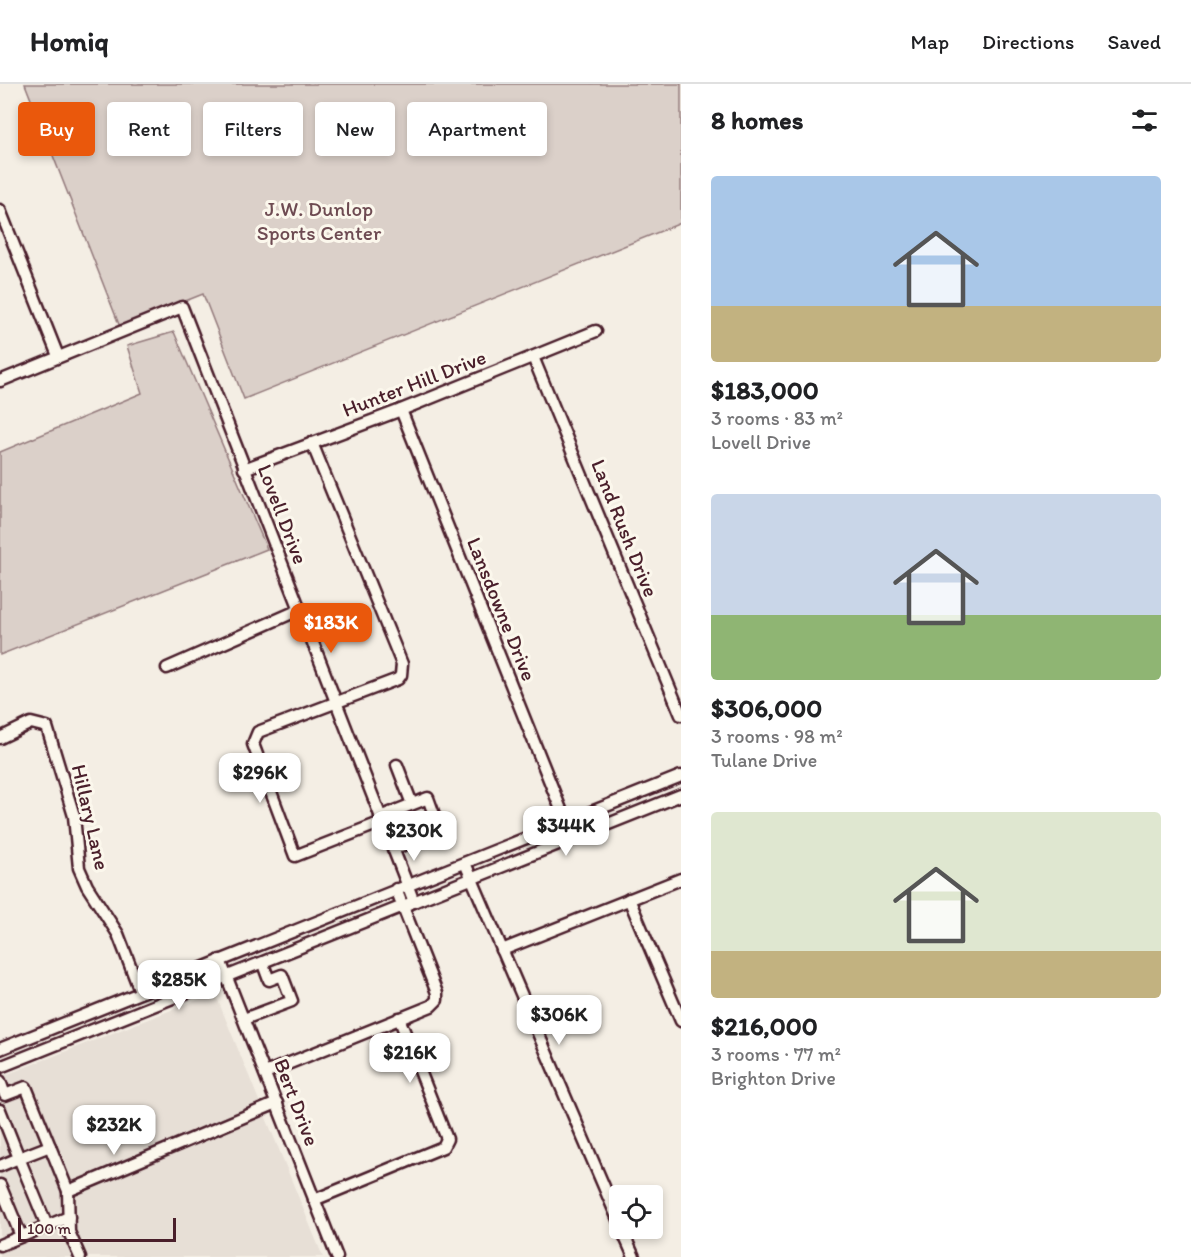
<!DOCTYPE html>
<html lang="en">
<head>
<meta charset="utf-8">
<style>
  body { margin:0; font-family:Itim,sans-serif; background:#f2f2f2; color:#202124; height:100vh; display:flex; flex-direction:column; font-size:22px; white-space:nowrap }
  * { box-sizing:border-box; margin:0 }
  p { font-size:20px; color:#757577 }
  .icon { flex:none; width:33px; height:33px; fill:none; stroke:currentColor; stroke-width:2; stroke-linecap:round; stroke-linejoin:round }
  .map { position:relative; flex:1; overflow:hidden }
  .drawer { display:flex; flex-direction:column; background:#fff; width:510px }
  .drawer>* { flex:none }
  .hud { position:absolute; left:18px; top:18px; width:570px; height:54px; display:flex; gap:12px }
  .tools { position:absolute; left:609px; top:1101px; display:grid; gap:12px }
  .tools a { display:grid; place-items:center; width:54px; height:54px; border-radius:6px; background:#fff; box-shadow:0 3px 9px #0003; font-size:30px }
  .scale { position:absolute; left:18px; bottom:15px; width:158px; box-sizing:border-box; padding-left:6px; border:3px solid #4a1f2b; border-top:0; font-size:16px; line-height:21px; white-space:nowrap; color:#4a1f2b; -webkit-text-stroke:4px #fbf7ec; paint-order:stroke }
  .price { position:absolute; translate:-50% -51px; padding:0 14px; border-radius:12px; background:#fff; color:#222; font-size:20px; line-height:39px; filter:drop-shadow(0 2px 3px #0008) }
  .price::after { content:''; position:absolute; left:50%; top:36px; width:18px; height:14px; margin-left:-9px; background:inherit; clip-path:polygon(0 0,100% 0,50% 100%) }
  .price.selected { background:#ea580c; color:#fff }
  ul { padding:0; list-style:none }
  li { display:grid; align-content:center; gap:12px; height:318px; padding:0 30px }
  li span { display:grid; place-items:center; height:186px; border-radius:6px; color:#555 }
  li>.icon { margin-inline-start:auto }
  span .icon { width:108px; height:108px; fill:#fffc; stroke-width:1 }
  li b { font-size:26px }
  h2 { display:flex; justify-content:space-between; align-items:center; height:72px; padding:0 30px; font-size:26px }
  .chip { padding:0 21px; border-radius:6px; background:#fff; box-shadow:0 3px 9px #0003; font-size:21px; line-height:54px }
  .chip.selected { background:#ea580c; color:#fff }
  header { display:flex; align-items:center; gap:36px; box-sizing:border-box; height:84px; padding:0 30px; background:#fff; border-bottom:2px solid #e0e0e0 }
  header strong { font-size:28px }
  nav { display:flex; gap:33px; margin-inline-start:auto; font-size:21px }
  main { display:flex; flex:1; min-height:0 }
  .map>svg:first-child { display:block }
  .built { fill:#e7dfd6 }
  .green { fill:#dbd0c9; stroke:#92787a; stroke-width:1.5 }
  .lines { fill:none; stroke-linecap:round; stroke-linejoin:round }
  .minor-casing { stroke:#4a1f2b; stroke-width:15 }
  .minor { stroke:#fbf7ec; stroke-width:10 }
  .labels { text-anchor:middle; dominant-baseline:central; stroke-width:6; stroke-linejoin:round; paint-order:stroke }
  .park-label { font-size:21px; fill:#6e4b52; stroke:#fbf7ec }
  .street-label { font-size:21px; fill:#4a1f2b; stroke:#fbf7ec }
</style>
</head>
<body>
<header>
<strong>Homiq</strong>
<nav><a>Map</a><a>Directions</a><a>Saved</a></nav>
</header>
<main>
<div class="map">
<svg width="681" height="1173" viewBox="0 0 681 1173">
  <rect width="100%" height="100%" fill="#f4eee4"/>
  <filter id="ink" filterUnits="userSpaceOnUse"><feTurbulence type="fractalNoise" baseFrequency=".0167" numOctaves="2"/><feDisplacementMap in="SourceGraphic" scale="12" xChannelSelector="R" yChannelSelector="G"/><feConvolveMatrix kernelMatrix="1 2 1 2 8 2 1 2 1" color-interpolation-filters="sRGB"/></filter>
  <g filter="url(#ink)">
    <polygon class="built" points="215,909 323,1173 0,1173 0,993"/>
    <g class="green">
      <polygon points="25,0 681,0 681,139 244,315 203,210 120,243"/>
      <polygon points="174,248 267,465 0,571 0,368 142,309 127,262"/>
    </g>
    <g class="lines">
      <g class="minor-casing">
        <g id="minor">
          <polyline points="0,126 58,272"/>
          <polyline points="533,273 681,631"/>
          <polyline points="0,297 182,223 414,818"/>
          <polyline points="401,326 566,738"/>
          <polyline points="312,359 402,580 401,591 398,595 258,648 253,660 295,772 382,738"/>
          <polyline points="244,385 401,326 596,247"/>
          <polyline points="167,584 299,526"/>
          <polyline points="0,654 31,639 47,643 74,732 79,784 87,802 118,850 140,907"/>
          <polyline points="397,681 412,720"/>
          <polyline points="380,733 428,714 440,747 393,765"/>
          <polyline points="465,779 620,1140"/>
          <polyline points="629,815 681,937"/>
          <polyline points="502,866 681,795"/>
          <polyline points="220,876 337,1173"/>
          <polyline points="244,935 292,917 282,891 269,896 263,880"/>
          <polyline points="0,965 681,692"/>
          <polyline points="0,983 681,711"/>
          <polyline points="265,989 431,922 437,916 437,909 396,805"/>
          <polyline points="0,997 5,1011 26,1003 68,1107 277,1019"/>
          <polyline points="0,1026 19,1074 0,1082"/>
          <polyline points="0,1101 21,1152"/>
          <polyline points="68,1107 69,1148 80,1173"/>
          <polyline points="314,1116 443,1063 447,1055 399,934"/>
          <polyline points="47,1142 19,1074 50,1062"/>
          <polyline points="621,1144 634,1173"/>
          <polyline points="0,1161 69,1133"/>
        </g>
      </g>
      <use href="#minor" class="minor"/>
    </g>
  </g>
  <g class="labels">
    <g class="park-label">
      <text x="319" y="124">J.W. Dunlop<tspan x="319" dy="24">Sports Center</tspan></text>
    </g>
    <g class="street-label">
      <text transform="translate(414 299) rotate(-21)">Hunter Hill Drive</text>
      <text transform="translate(283 430) rotate(69)">Lovell Drive</text>
      <text transform="translate(625 444) rotate(68)">Land Rush Drive</text>
      <text transform="translate(502 525) rotate(68)">Lansdowne Drive</text>
      <text transform="translate(91 733) rotate(77)">Hillary Lane</text>
      <text transform="translate(297 1018) rotate(69)">Bert Drive</text>
    </g>
  </g>
</svg>
<div class="tools">
<a><svg class="icon" aria-label="locate" viewBox="0 0 24 24"><circle cx="12" cy="12" r="6"/><path d="M12 2v4M12 18v4M2 12h4M18 12h4"/></svg></a>
</div>
<div class="scale">100 m</div>
<b class="price selected" style="left:331px;top:570px">$183K</b>
<b class="price" style="left:260px;top:720px">$296K</b>
<b class="price" style="left:566px;top:773px">$344K</b>
<b class="price" style="left:414px;top:778px">$230K</b>
<b class="price" style="left:179px;top:927px">$285K</b>
<b class="price" style="left:559px;top:962px">$306K</b>
<b class="price" style="left:410px;top:1000px">$216K</b>
<b class="price" style="left:114px;top:1072px">$232K</b>
<div class="hud">
<a class="chip selected">Buy</a>
<a class="chip">Rent</a>
<a class="chip">Filters</a>
<a class="chip">New</a>
<a class="chip">Apartment</a>
</div>
</div>
<section class="drawer">
<h2>8 homes<svg class="icon" aria-label="filters" viewBox="0 0 24 24"><path d="M4 7h16M4 17h16"/><circle cx="9" cy="7" r="2"/><circle cx="15" cy="17" r="2"/></svg></h2>
<ul>
<li><span style="background:linear-gradient(#a9c7e8 70%,#c2b280 0)"><svg class="icon" aria-label="home" viewBox="0 0 24 24"><path d="M3 11l9-7 9 7M6 9v11h12V9"/></svg></span><div><b>$183,000</b><p>3 rooms · 83 m²</p><p>Lovell Drive</p></div></li>
<li><span style="background:linear-gradient(#c9d6e8 65%,#8fb573 0)"><svg class="icon" aria-label="home" viewBox="0 0 24 24"><path d="M3 11l9-7 9 7M6 9v11h12V9"/></svg></span><div><b>$306,000</b><p>3 rooms · 98 m²</p><p>Tulane Drive</p></div></li>
<li><span style="background:linear-gradient(#dfe7d0 75%,#c2b280 0)"><svg class="icon" aria-label="home" viewBox="0 0 24 24"><path d="M3 11l9-7 9 7M6 9v11h12V9"/></svg></span><div><b>$216,000</b><p>3 rooms · 77 m²</p><p>Brighton Drive</p></div></li>
</ul>
</section>
</main>
</body>
</html>
